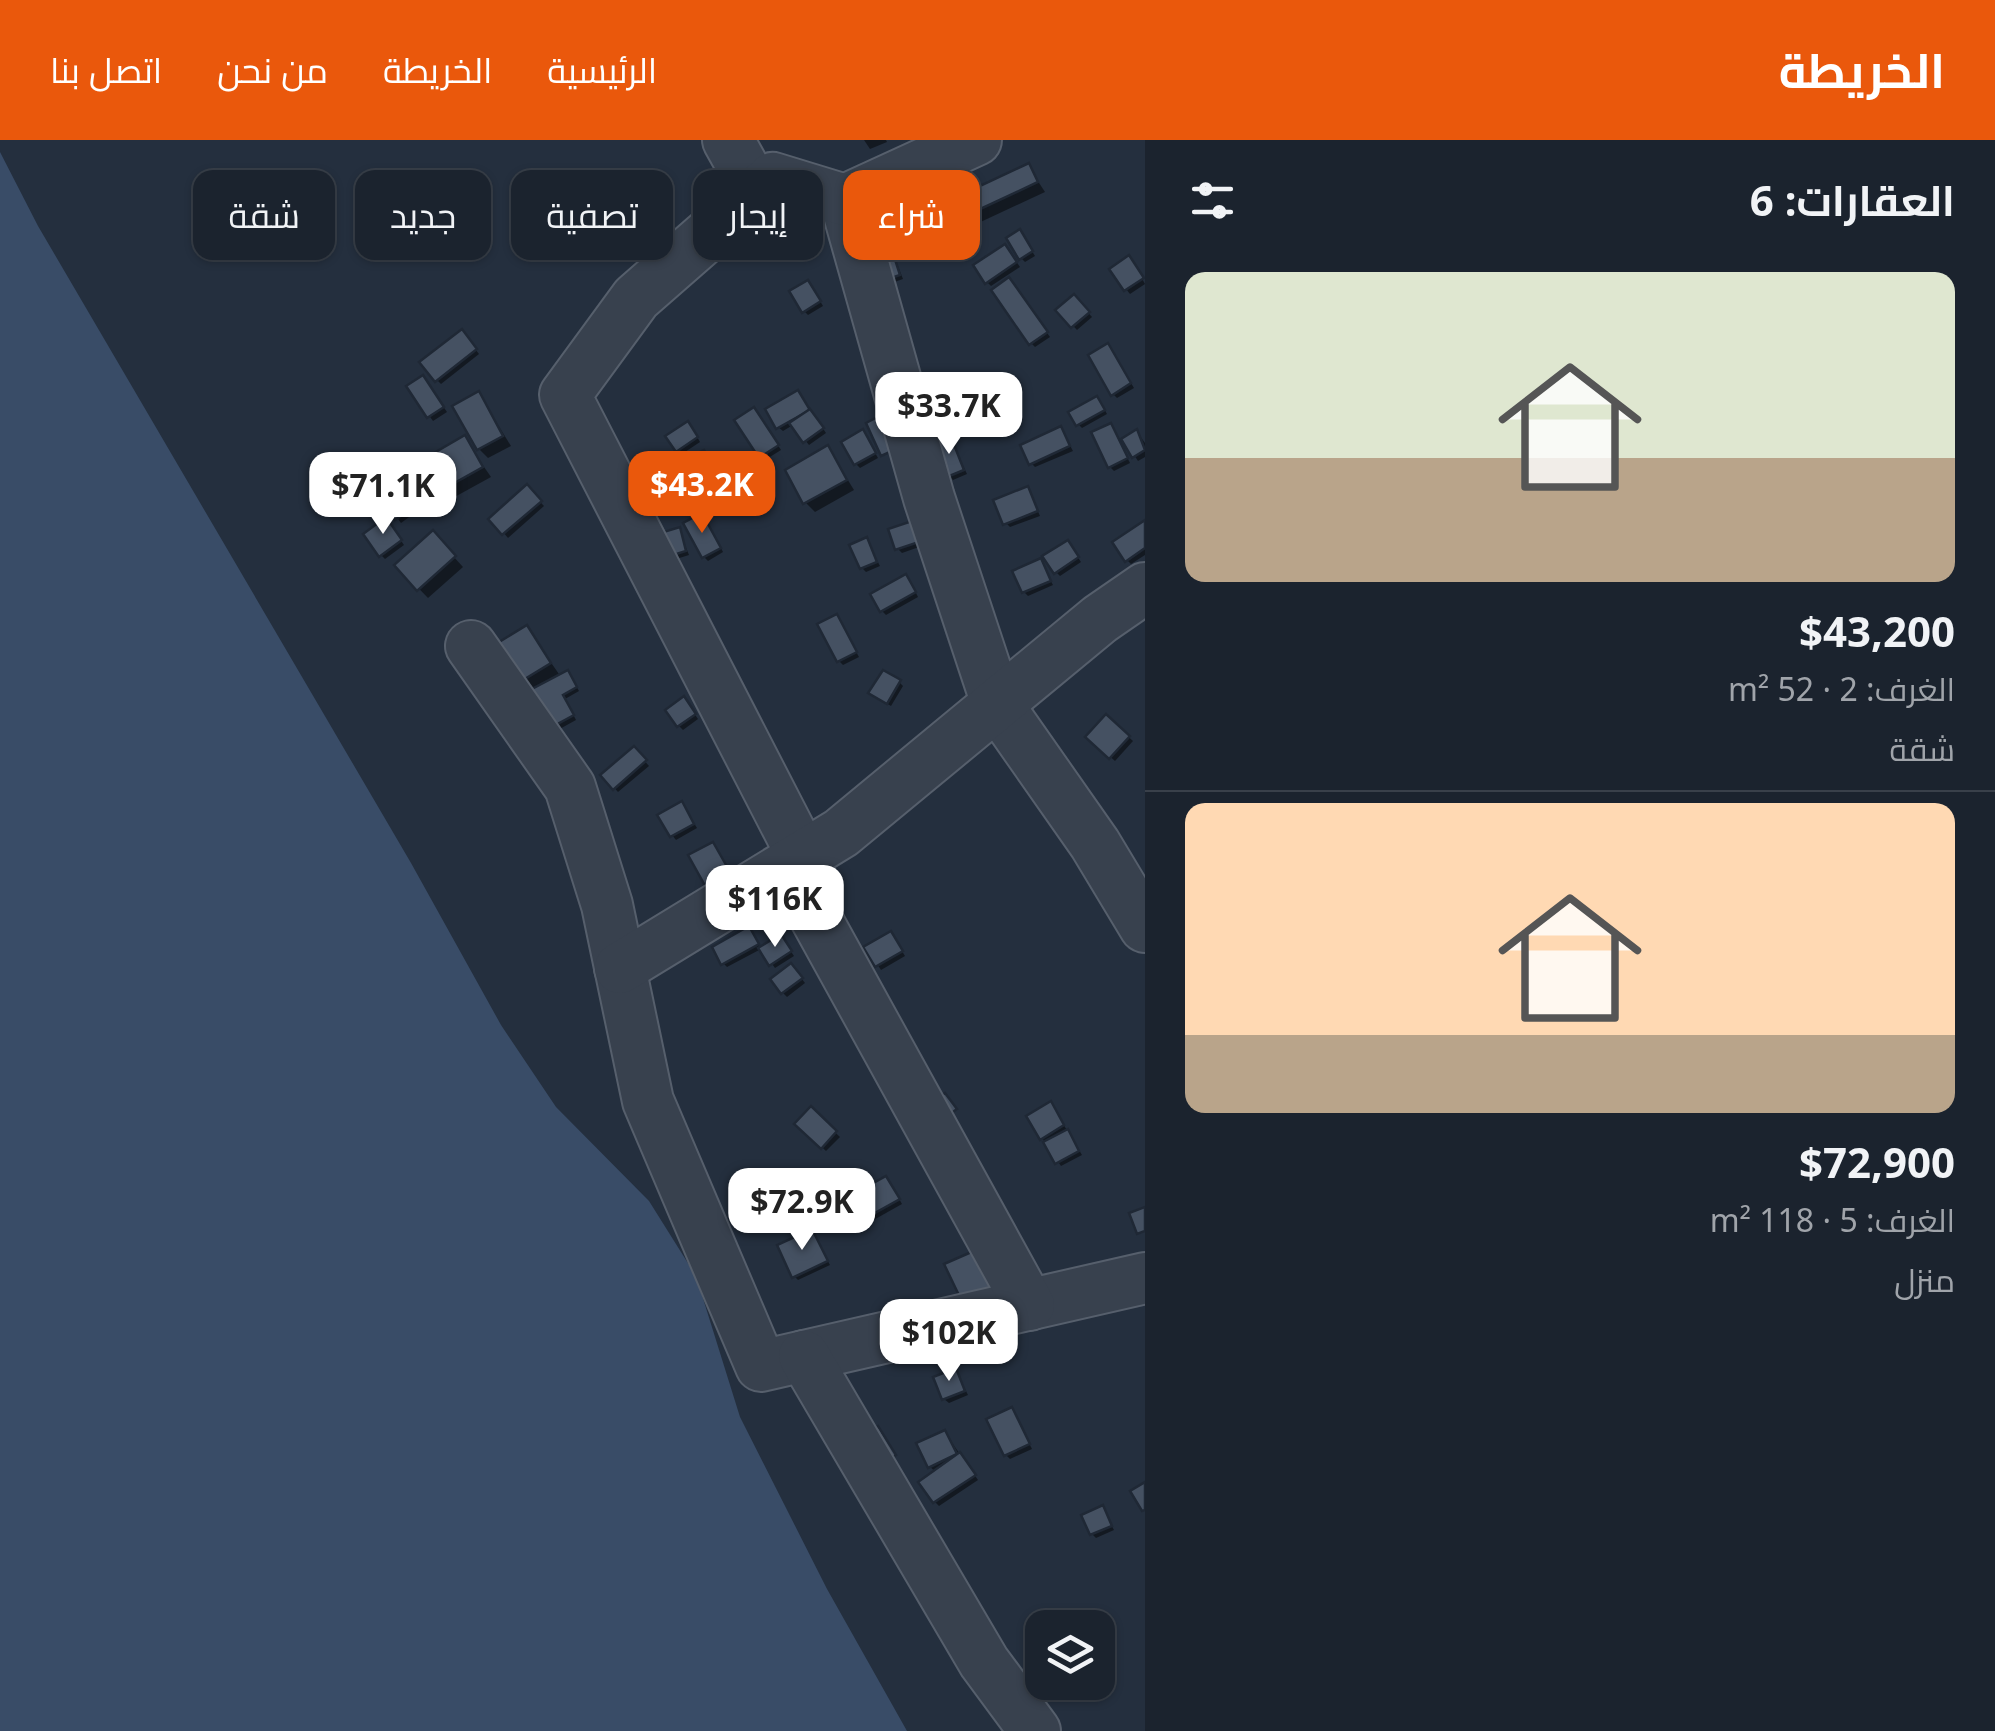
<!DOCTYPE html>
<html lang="ar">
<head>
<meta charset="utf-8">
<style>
  body { margin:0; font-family:"Noto Sans",Cairo,sans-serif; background:#282f3a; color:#f1f3f6; direction:rtl; height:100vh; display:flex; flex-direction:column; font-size:38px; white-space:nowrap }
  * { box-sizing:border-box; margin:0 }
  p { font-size:32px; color:#a0a4aa }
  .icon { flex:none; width:55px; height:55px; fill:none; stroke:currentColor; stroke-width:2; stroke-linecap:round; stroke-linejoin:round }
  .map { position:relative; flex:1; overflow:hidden; direction:ltr }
  .drawer { display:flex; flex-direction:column; background:#1b232e; width:850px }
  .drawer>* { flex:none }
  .guide { position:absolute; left:30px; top:30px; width:950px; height:90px; direction:rtl; display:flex; gap:20px }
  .controls { position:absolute; left:1025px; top:1470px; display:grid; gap:20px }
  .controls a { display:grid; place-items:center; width:90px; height:90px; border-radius:20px; background:#1b232e; box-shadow:0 2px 8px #0004,0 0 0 2px #39404a; font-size:50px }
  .price { position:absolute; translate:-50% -85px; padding:0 22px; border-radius:20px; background:#fff; color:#222; font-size:32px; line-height:65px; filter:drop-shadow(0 2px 5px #0008) }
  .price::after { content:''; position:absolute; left:50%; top:60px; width:30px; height:22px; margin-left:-15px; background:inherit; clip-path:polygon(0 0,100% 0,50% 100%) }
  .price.on { background:#ea580c; color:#fff }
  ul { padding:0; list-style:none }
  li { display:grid; align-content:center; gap:20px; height:530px; padding:0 40px }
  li+li { border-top:2px solid #39404a }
  li span { display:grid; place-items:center; height:310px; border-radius:20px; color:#555 }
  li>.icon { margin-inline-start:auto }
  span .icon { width:180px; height:180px; fill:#fffc; stroke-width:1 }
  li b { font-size:42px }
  h2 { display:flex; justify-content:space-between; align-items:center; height:120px; padding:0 40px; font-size:42px }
  .chip { padding:0 35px; border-radius:20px; background:#1b232e; box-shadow:0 2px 8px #0004,0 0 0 2px #39404a; font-size:35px; line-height:90px }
  .chip.on { background:#ea580c; color:#fff }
  header { display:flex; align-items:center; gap:60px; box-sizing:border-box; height:140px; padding:0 50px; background:#ea580c; color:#fff }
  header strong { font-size:48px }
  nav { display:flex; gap:55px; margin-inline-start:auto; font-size:35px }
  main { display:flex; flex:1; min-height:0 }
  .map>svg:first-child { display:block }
  .water { fill:#394c67 }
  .shadow { fill:#0007 }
  .building { fill:#455162; stroke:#1f2835; stroke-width:2.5 }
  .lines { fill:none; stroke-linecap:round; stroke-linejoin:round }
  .minor-casing { stroke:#565f6c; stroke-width:54 }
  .minor { stroke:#38414e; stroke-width:50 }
</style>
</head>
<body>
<header>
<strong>الخريطة</strong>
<nav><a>الرئيسية</a><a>الخريطة</a><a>من نحن</a><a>اتصل بنا</a></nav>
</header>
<main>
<section class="drawer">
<h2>العقارات: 6<svg class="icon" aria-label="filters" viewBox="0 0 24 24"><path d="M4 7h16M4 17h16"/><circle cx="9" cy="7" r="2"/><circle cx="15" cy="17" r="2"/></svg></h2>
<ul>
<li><span style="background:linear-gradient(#dfe7d0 60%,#b9a48a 0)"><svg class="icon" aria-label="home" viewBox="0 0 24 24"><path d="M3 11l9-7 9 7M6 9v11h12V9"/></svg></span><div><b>$43,200</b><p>الغرف: 2 · 52 m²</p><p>شقة</p></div></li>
<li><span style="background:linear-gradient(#ffd9b3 75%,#b9a48a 0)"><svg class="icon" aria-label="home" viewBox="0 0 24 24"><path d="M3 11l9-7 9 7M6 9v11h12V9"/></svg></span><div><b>$72,900</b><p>الغرف: 5 · 118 m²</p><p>منزل</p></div></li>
</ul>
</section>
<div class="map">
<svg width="1145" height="1591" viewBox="0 0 1145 1591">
  <rect width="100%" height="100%" fill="#242f3e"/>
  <polygon class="water" points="0,12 38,86 411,723 501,885 556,967 649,1061 696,1136 740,1277 827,1449 907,1591 0,1591"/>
  <g class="shadow">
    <polygon points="864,0 886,0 887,2 870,9"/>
    <polygon points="1028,26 1045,52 972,86 963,76"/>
    <polygon points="948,63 959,82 942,89 938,85"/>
    <polygon points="573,69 595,92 570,115 548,92"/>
    <polygon points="884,90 903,139 883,146"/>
    <polygon points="1023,97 1035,116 1025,122 1021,118"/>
    <polygon points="1009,111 1020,127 991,146 987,142"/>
    <polygon points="1133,123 1145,144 1130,154 1126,149"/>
    <polygon points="1013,145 1050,197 1035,207 1031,203"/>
    <polygon points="812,147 823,166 808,175 804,171"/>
    <polygon points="1074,157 1092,177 1077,190 1058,170"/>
    <polygon points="465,196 479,214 441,244 437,240"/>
    <polygon points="1112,211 1134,248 1117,258 1113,254"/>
    <polygon points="426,242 447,272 433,281 409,247"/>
    <polygon points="969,246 981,266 936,285 932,281"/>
    <polygon points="479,254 511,306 488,318 479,309"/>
    <polygon points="802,257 826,293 809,305 793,285 783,291 778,287"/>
    <polygon points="1101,263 1107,274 1082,288 1078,284"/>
    <polygon points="758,274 781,310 765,320 761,316"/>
    <polygon points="1111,286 1130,323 1114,331 1110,327"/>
    <polygon points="692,288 700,302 682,314 678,310"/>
    <polygon points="1061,289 1073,311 1035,327 1031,323"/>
    <polygon points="863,292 878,318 860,328 856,324"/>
    <polygon points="1137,292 1145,303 1145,317 1138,321 1124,300"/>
    <polygon points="464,298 491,337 451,359 442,350"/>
    <polygon points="951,300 967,334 953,340 949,336"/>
    <polygon points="828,308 854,350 815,372 805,362"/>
    <polygon points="708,317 721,341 707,349 703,345"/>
    <polygon points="398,346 416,372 401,383 378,352"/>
    <polygon points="527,348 544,366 508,398 492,379"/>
    <polygon points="1028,349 1040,376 1010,387 1006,383"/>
    <polygon points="706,380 723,412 708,421 704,417"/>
    <polygon points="1145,383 1145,415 1131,424 1127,420"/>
    <polygon points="911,384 922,406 902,413 897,408"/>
    <polygon points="390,385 404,405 385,419 381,415"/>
    <polygon points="679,390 689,415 673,420"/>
    <polygon points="432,393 463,427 428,458 397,426"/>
    <polygon points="866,400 880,426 866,432 862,428"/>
    <polygon points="1071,407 1081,422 1060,436 1056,432"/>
    <polygon points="1040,421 1053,445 1028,456 1024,452"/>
    <polygon points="910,441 918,457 886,475 882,471"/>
    <polygon points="837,477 859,517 843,525 839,521"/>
    <polygon points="527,488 561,537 571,537 579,551 565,559 576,580 556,591 532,549 521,555"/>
    <polygon points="899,542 903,546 891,566 876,557"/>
    <polygon points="687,563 698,579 683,590 679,586"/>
    <polygon points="1106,577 1133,601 1115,621 1088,597"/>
    <polygon points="634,609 649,626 618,652 603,635"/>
    <polygon points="685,669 697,688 676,700 672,695"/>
    <polygon points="753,793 761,809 784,801 794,816 775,828 761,809 727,827 723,823"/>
    <polygon points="894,798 905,816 881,830 867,808"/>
    <polygon points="795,830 805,843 787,857 783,853"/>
    <polygon points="1054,969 1082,1015 1061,1026 1042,998"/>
    <polygon points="811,970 840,997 826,1011 797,984"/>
    <polygon points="890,1043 902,1064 870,1082 866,1078"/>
    <polygon points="812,1092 830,1125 798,1140 794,1136"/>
    <polygon points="956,1231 968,1255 949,1263 944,1259"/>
    <polygon points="1012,1270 1032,1309 1010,1319 1006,1315"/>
    <polygon points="948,1297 978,1340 939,1366 935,1362 936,1332 930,1327"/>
    <polygon points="1102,1368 1114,1390 1096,1398 1092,1394"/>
  </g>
  <g class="building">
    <polygon points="1029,23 1038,42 961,78 952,59"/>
    <polygon points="948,60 956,77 936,87 928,69"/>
    <polygon points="573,66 593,86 565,113 544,92"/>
    <polygon points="885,88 900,135 877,143 862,95"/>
    <polygon points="1020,89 1033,111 1019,120 1006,98"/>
    <polygon points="1005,104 1017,122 985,144 973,125"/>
    <polygon points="1129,115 1144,138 1124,151 1109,129"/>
    <polygon points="1009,137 1048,192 1029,205 991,150"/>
    <polygon points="808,140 821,161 802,173 789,151"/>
    <polygon points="1074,154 1090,172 1071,188 1055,170"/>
    <polygon points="462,189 477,209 435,242 419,222"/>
    <polygon points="1108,203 1131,243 1111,256 1088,215"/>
    <polygon points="423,235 444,267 427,278 406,246"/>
    <polygon points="970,243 978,262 930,283 922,264"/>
    <polygon points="798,250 810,270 776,289 765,269"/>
    <polygon points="479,251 503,296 477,310 452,266"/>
    <polygon points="1097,256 1105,270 1076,286 1068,272"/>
    <polygon points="754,267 779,305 759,318 734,280"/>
    <polygon points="810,269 824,288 803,303 789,283"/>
    <polygon points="885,273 901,307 881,316 866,283"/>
    <polygon points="688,281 698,297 676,312 665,296"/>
    <polygon points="1111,283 1128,318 1108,328 1091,292"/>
    <polygon points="1061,286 1070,306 1029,325 1020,305"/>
    <polygon points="863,289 876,313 854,325 841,302"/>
    <polygon points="1137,289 1145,310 1132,318 1121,299"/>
    <polygon points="465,295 483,327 440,351 422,320"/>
    <polygon points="951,297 964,330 947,337 934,304"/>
    <polygon points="828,305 847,340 803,364 785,330"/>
    <polygon points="704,310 719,336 701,347 686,320"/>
    <polygon points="394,339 414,367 395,380 375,352"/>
    <polygon points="527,344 542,361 502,395 488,379"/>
    <polygon points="1028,346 1038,371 1003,385 993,360"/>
    <polygon points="702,373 721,408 702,418 683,383"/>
    <polygon points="386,377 402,400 379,417 363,394"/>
    <polygon points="1145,380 1145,408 1125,422 1112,402"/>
    <polygon points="912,381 919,402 895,410 888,389"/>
    <polygon points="680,387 686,411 667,417 660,393"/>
    <polygon points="433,390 456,416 417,451 394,425"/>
    <polygon points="867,397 877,422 860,429 849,405"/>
    <polygon points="1068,400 1079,417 1054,434 1042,416"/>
    <polygon points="1041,418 1051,441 1022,453 1012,431"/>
    <polygon points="906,434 916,452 880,472 870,454"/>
    <polygon points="837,474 857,512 837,522 817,484"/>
    <polygon points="527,485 551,523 510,548 486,510"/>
    <polygon points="568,530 577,547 563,555 574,575 550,588 530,550"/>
    <polygon points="883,530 901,540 887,564 868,553"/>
    <polygon points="684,556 696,574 677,587 665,570"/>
    <polygon points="1106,574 1130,596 1109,619 1085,597"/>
    <polygon points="634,606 647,620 613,650 600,635"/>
    <polygon points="682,661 694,684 670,697 657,675"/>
    <polygon points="713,702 738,746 713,760 688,715"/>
    <polygon points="749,786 759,804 721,825 712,807"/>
    <polygon points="891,791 903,811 875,827 863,807"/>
    <polygon points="781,794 792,811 769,826 758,808"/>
    <polygon points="791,823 803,838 781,854 770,839"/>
    <polygon points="945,953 957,969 936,984 924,968"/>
    <polygon points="1051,961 1064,985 1040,1000 1026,976"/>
    <polygon points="811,966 837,991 821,1009 794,984"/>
    <polygon points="1068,989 1079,1011 1055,1024 1043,1002"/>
    <polygon points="886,1036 900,1059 864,1079 850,1056"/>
    <polygon points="1145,1067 1145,1091 1137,1094 1129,1073"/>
    <polygon points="812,1089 828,1121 792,1138 777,1105"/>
    <polygon points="976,1110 997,1156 966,1170 944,1124"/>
    <polygon points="956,1228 965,1251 942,1260 933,1237"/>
    <polygon points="1012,1267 1030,1304 1004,1316 986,1279"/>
    <polygon points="878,1286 896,1315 879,1326 860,1297"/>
    <polygon points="945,1290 957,1314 928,1328 916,1303"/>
    <polygon points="960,1312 976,1335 933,1363 918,1342"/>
    <polygon points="1145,1342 1145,1370 1142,1371 1130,1351"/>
    <polygon points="1103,1365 1112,1386 1090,1395 1081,1375"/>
  </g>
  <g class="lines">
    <g class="minor-casing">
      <g id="minor">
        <polyline points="728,0 757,52"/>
        <polyline points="845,60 929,358 997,564 1095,704 1145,787"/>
        <polyline points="471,506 570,647 607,765 648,961 761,1226 1145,1138"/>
        <polyline points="803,717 565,255 636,158 773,38 845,60 976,0"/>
        <polyline points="787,726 1029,1165"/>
        <polyline points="620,828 841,693 1100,479 1145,448"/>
        <polyline points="804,1216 984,1522 1035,1591"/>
      </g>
    </g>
    <use href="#minor" class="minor"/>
  </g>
</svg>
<div class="controls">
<a><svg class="icon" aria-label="layers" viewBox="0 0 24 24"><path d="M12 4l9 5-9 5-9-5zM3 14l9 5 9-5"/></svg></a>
</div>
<b class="price" style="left:949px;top:317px">$33.7K</b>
<b class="price on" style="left:702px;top:396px">$43.2K</b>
<b class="price" style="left:383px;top:397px">$71.1K</b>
<b class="price" style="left:775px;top:810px">$116K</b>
<b class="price" style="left:802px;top:1113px">$72.9K</b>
<b class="price" style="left:949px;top:1244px">$102K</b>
<div class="guide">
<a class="chip on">شراء</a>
<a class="chip">إيجار</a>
<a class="chip">تصفية</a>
<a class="chip">جديد</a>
<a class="chip">شقة</a>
</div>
</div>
</main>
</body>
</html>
